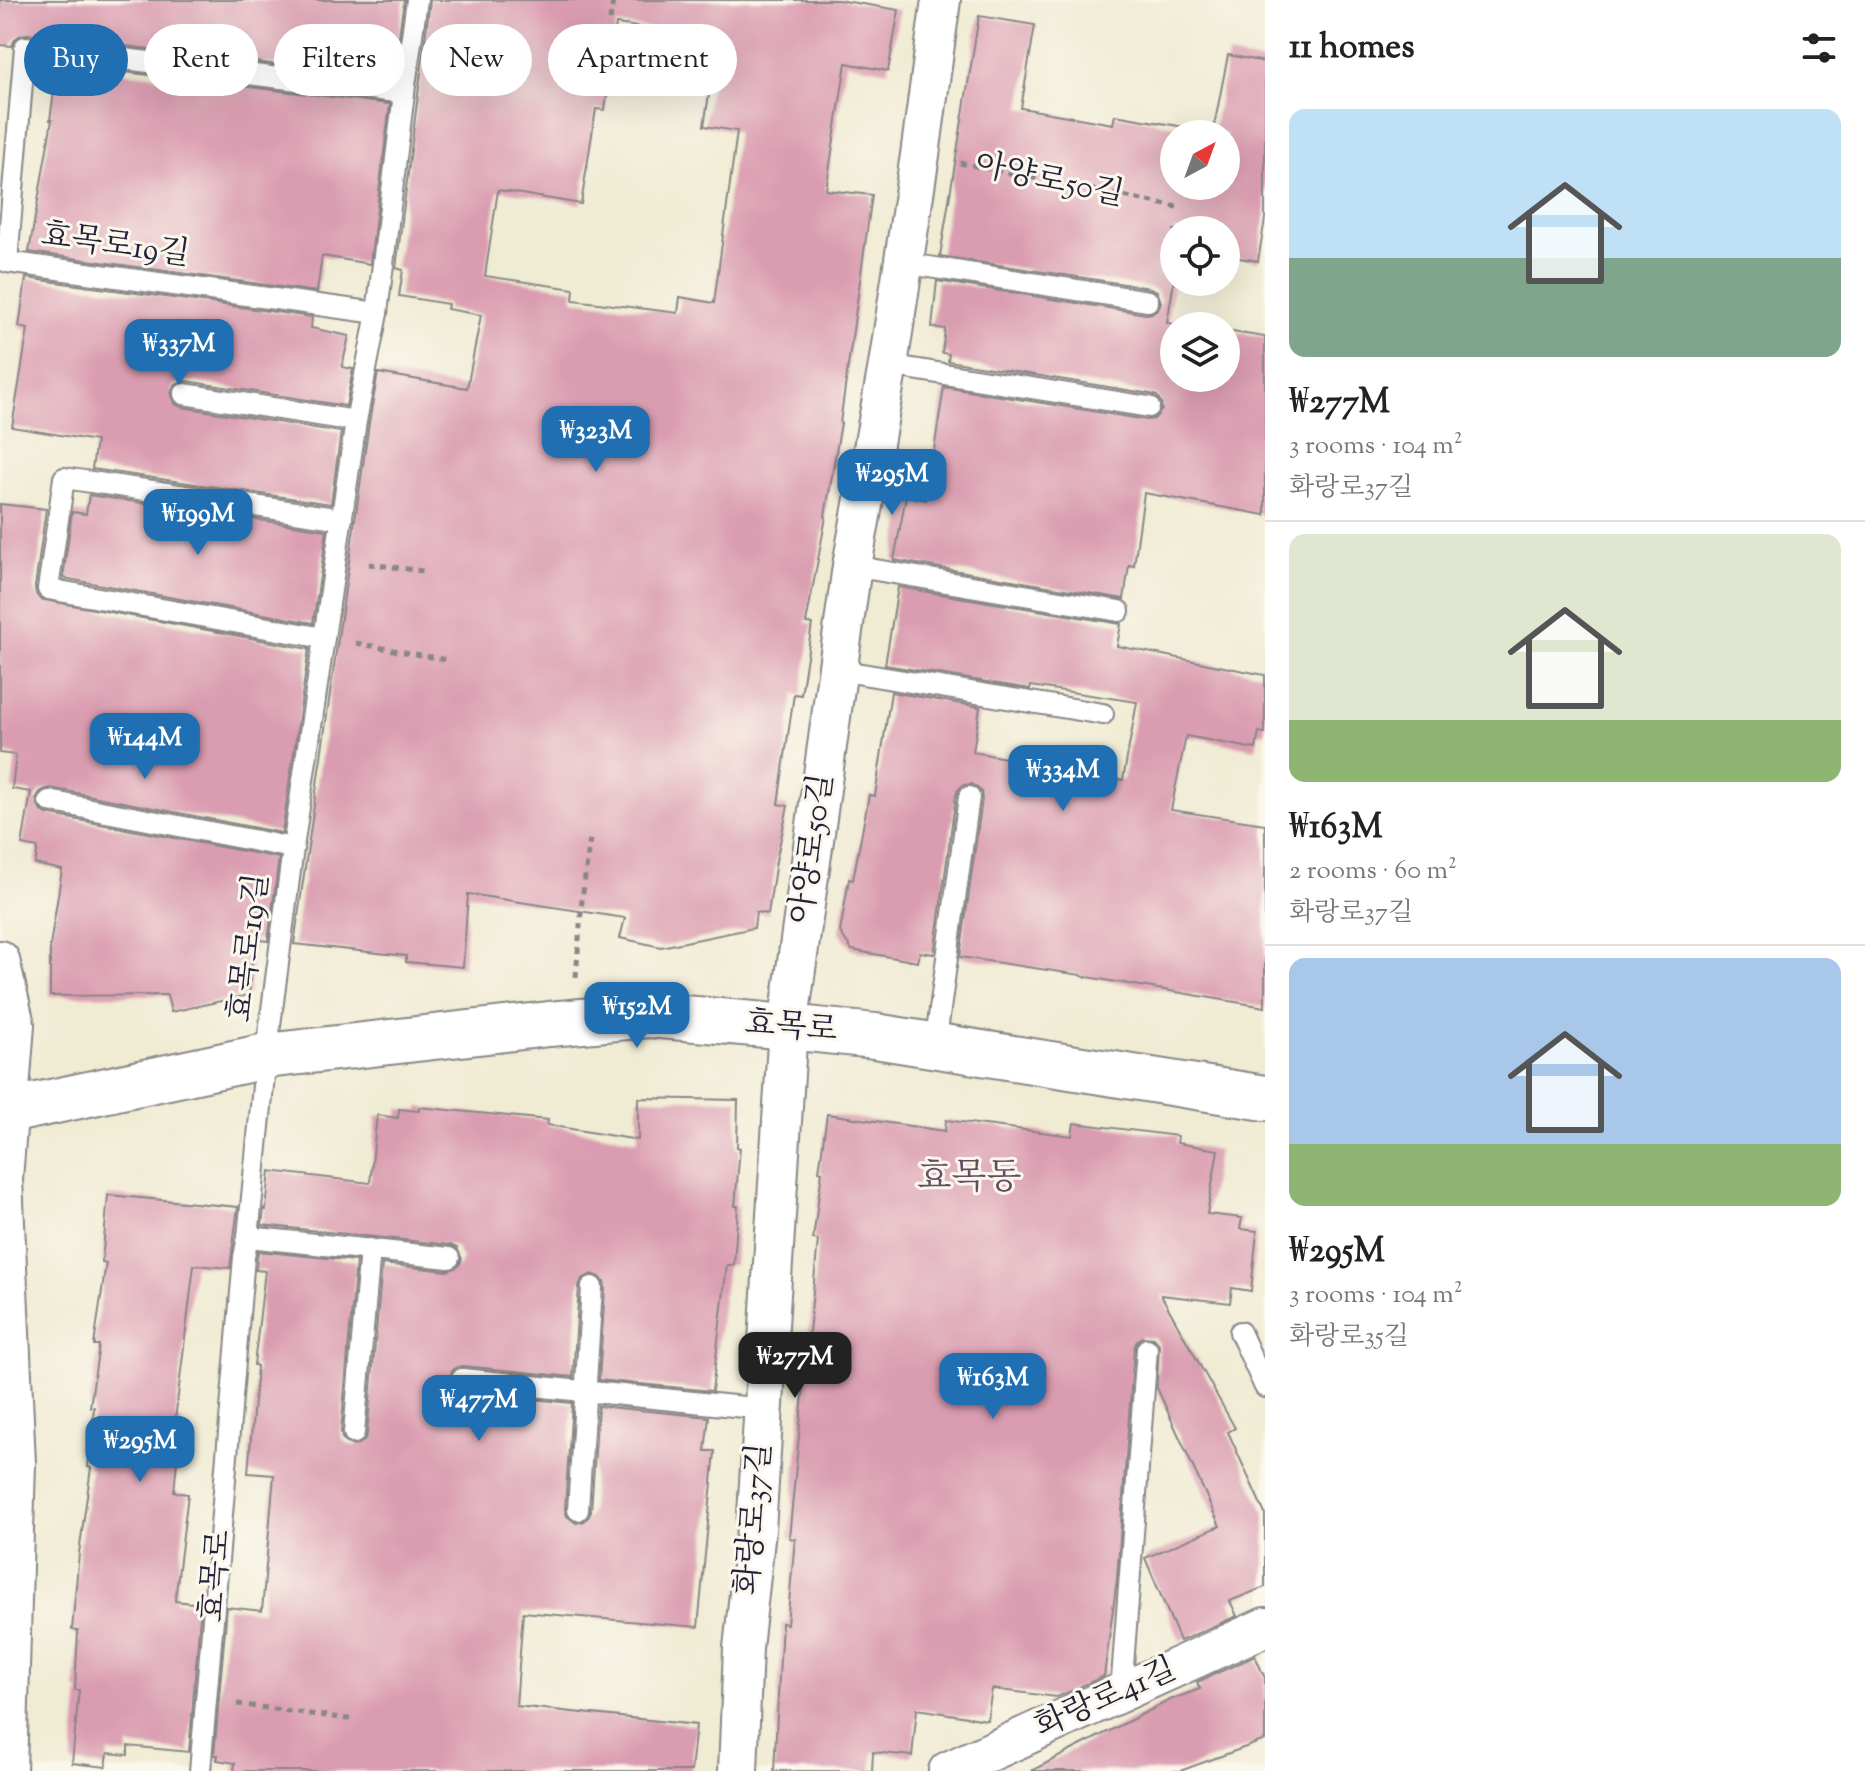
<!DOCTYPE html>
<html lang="en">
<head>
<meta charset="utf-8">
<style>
  body { margin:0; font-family:"Sorts Mill Goudy","Noto Serif KR",serif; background:#f6f6f6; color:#222; height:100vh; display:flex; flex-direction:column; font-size:30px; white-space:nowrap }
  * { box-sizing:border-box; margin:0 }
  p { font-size:26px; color:#767676 }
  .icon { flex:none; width:44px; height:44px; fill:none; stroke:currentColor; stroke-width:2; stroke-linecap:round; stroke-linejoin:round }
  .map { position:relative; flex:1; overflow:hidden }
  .side { display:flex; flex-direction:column; background:#fff; width:600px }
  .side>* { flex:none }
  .top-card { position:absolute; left:24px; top:24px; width:760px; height:72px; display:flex; gap:16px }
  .needle { width:52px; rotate:41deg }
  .fabs { position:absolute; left:1160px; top:120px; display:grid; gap:16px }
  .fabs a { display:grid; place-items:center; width:80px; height:80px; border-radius:50%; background:#fff; box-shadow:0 8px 32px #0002; font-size:40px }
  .price { position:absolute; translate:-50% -68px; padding:0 18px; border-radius:16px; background:#1f6fb2; color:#fff; font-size:26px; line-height:52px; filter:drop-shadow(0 2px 4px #0008) }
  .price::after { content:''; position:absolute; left:50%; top:48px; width:24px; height:18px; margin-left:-12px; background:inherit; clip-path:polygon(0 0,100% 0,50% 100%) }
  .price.selected { background:#222; color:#fff }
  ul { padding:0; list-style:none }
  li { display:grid; align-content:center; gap:16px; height:424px; padding:0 24px }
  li+li { border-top:2px solid #e0e0e0 }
  li span { display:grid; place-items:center; height:248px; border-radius:16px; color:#555 }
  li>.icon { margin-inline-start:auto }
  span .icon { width:144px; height:144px; fill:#fffc; stroke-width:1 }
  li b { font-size:34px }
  h2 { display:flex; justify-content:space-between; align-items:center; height:96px; padding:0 24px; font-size:34px }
  .chip { padding:0 28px; border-radius:36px; background:#fff; box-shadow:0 8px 32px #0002; font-size:28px; line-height:72px }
  .chip.selected { background:#1f6fb2; color:#fff }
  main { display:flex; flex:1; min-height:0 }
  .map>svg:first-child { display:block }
  .building { fill:#da9cb0; fill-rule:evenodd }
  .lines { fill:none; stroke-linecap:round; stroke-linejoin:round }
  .lane-casing { stroke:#898687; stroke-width:24 }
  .street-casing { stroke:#898687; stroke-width:42 }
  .secondary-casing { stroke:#898687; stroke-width:48 }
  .path { stroke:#898687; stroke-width:5; stroke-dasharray:6 6; stroke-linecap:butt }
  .lane { stroke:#fff; stroke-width:20 }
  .street { stroke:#fff; stroke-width:38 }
  .secondary { stroke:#fff; stroke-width:44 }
  .labels { text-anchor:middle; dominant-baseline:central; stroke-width:6; stroke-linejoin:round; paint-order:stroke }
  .street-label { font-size:32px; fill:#22223b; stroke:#fbf7ec }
  .quarter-label { font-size:36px; fill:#624d64; stroke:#fbf7ec }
</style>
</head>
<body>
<main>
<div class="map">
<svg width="1265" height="1771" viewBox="0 0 1265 1771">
  <rect width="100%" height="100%" fill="#fbf7ec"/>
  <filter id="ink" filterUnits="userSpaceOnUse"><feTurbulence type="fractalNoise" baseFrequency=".0125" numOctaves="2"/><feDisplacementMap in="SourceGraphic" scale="16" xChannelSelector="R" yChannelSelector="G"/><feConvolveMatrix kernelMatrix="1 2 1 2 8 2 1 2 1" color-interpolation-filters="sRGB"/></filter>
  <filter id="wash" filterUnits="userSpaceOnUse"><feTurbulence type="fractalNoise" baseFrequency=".006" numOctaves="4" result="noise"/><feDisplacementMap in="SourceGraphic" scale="32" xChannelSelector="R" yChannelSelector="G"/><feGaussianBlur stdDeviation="1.8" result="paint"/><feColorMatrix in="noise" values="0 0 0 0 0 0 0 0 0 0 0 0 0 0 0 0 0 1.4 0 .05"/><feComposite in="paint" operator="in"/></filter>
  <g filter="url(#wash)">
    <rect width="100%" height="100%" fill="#f0ebd3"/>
    <g id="blocks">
      <g class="building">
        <polygon points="0,0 404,0 393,79 27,34 21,35 15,39 12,46 0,45"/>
        <path d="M430,0h408l61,10 -11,61 -42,-8 -20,127 46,5 -32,228h1l-16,93 1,1 -20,106 6,1 -11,71 -7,-1 -16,110 10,2 -12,55 -8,53 -12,-2 -2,16 -93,19 -41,-9 5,-20 -157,-24 -5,73 -57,-5v-6l-112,-12 75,-521 9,-50 89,15 14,-73 -34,-6 1,-5 -49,-8 4,-26 -7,-2zM616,24l102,13 -14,89 33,5 -23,172 -34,-6 -2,16 -105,-13 1,-11 -89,-13 13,-86 83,14 15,-95 9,1z"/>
        <path d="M979,16l56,9 -14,83 92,16 2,-9 98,17 15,-77 37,7v157l-7,42 -32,-5v-26h-52v51l-7,42 22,3h-15v52h52v-47l39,6v178l-121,-22 -10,73 -5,-1 -5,34 -230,-39 12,-64 20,4 18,-113 203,33 7,-1 8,-9 -1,-8 -4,-6 -6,-2 -203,-33 1,-7 -7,-1 3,-24 -13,-2 5,-46 209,33 6,-1 6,-3 3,-8 -4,-11 -7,-3 -210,-32zM1174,134h52v52h-52z"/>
        <polygon points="58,64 390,104 370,264 322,256 317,292 29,252 52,120 50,120"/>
        <polygon points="26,278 312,317 311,328 349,336 342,367 353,369 346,406 186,381 180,382 174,385 171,393 175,404 182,407 341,432 331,504 92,469 96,441 12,427 28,329 19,327"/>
        <polygon points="89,495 327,530 313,623 63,578 72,512 86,514"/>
        <polygon points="0,504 46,509 35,587 36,594 40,599 309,649 282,833 51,788 46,789 40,792 36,799 40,810 47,814 279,858 268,941 254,939 249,995 171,1012 167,995 50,996 50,946 62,870 35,864 38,848 22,845 31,792 12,789 16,755 0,753"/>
        <polygon points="898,587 1121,624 1117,646 1265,675 1265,733 1259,732 1256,749 1186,736 1171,810 1265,824 1265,1007 1081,976 1081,975 960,957 982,799 981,791 972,784 963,785 958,790 956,795 934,954 920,952 918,962 852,950 840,932 849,879 853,880 869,795 875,796 891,692 980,707 973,752 1123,780 1137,702 1031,686 1030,689 885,665"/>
        <polygon points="638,1098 738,1100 737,1147 740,1148 735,1206 738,1206 734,1265 727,1265 712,1391 599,1380 605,1288 604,1282 600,1277 592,1274 582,1279 579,1286 573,1377 463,1366 457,1367 452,1371 449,1378 454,1389 461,1392 572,1403 565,1509 567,1516 576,1523 584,1521 589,1516 591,1511 598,1406 709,1417 705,1451 715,1451 698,1627 523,1612 516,1706 696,1725 691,1771 234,1771 235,1763 217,1760 218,1755 214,1755 227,1607 262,1611 274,1475 248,1473 257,1366 254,1365 265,1271 256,1270 258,1251 356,1261 341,1432 342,1438 346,1443 354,1446 364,1441 367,1434 382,1264 448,1271 459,1266 462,1259 457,1248 450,1245 262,1225 264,1209 266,1210 270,1171 370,1183 377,1115 398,1118 399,1109 419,1111 419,1107 548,1120 547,1125 638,1140"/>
        <polygon points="827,1114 945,1131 946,1120 1072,1136 1074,1123 1178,1136 1177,1143 1218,1150 1207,1214 1242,1218 1240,1229 1257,1231 1251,1291 1232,1288 1230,1303 1161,1295 1235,1428 1228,1432 1265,1514 1265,1587 1230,1601 1237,1616 1180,1641 1145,1558 1220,1526 1157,1388 1159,1344 1154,1338 1142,1337 1137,1341 1134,1348 1117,1579 1104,1676 1057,1697 992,1689 987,1720 917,1709 912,1756 873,1752 872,1771 774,1771 782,1623 787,1624 795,1539 789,1538 818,1240 813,1239 822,1172 819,1171"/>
        <polygon points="108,1195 238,1207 230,1268 194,1265 175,1420 181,1421 174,1492 188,1494 175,1601 201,1604 189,1752 128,1746 128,1755 108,1753 106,1767 72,1763 79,1690 75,1690 78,1631 72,1630 79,1553 91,1468 88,1467 94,1407 90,1407 99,1345 94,1345 106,1263 102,1262"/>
        <polygon points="1255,1656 1265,1678 1265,1740 1180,1771 1031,1771 1170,1700 1200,1689 1197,1682"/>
      </g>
    </g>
  </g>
  <g filter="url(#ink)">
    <use href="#blocks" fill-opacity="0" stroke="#898687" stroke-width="2"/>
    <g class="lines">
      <g class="lane-casing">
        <g id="lane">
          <polyline points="903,263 1148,301"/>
          <polyline points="377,313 7,262 25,47 404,93"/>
          <polyline points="888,365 1149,407"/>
          <polyline points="184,394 356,421"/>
          <polyline points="852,566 1119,611"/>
          <polyline points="324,638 48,589 64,478 342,519"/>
          <polyline points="838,670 1103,714"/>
          <polyline points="49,801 293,848"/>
          <polyline points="935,1046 969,797"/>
          <polyline points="248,1237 449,1258"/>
          <polyline points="1240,1332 1265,1387"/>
          <polyline points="462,1379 764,1409"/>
          <polyline points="354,1433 370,1249"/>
          <polyline points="578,1510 592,1287"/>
          <polyline points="1121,1692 1147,1349"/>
          <polyline points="200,1771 244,1257 248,1237 266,1056 293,848 356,421 377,313 404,93 417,0"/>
        </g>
      </g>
      <g class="street-casing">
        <g id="street">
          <polyline points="0,960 15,1025 3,1179 16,1463 7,1771"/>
          <polyline points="738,1771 743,1648 756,1530 788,1027 852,566 888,365 920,155 941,0"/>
          <polyline points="948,1771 1265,1627"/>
        </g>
      </g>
      <g class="secondary-casing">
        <polyline id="secondary" points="0,1116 9,1111 266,1056 549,1024 649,1015 788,1027 875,1036 1265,1098"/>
      </g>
      <g class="path">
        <polyline points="610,20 613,0"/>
        <polyline points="960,163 1177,207"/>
        <polyline points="369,564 423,571"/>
        <polyline points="356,643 447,660"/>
        <polyline points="576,977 582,900 590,839"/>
        <polyline points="237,1704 355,1720"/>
      </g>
      <use href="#lane" class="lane"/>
      <use href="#street" class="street"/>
      <use href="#secondary" class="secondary"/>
    </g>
  </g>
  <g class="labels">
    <g class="street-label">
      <text transform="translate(1049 181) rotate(12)">아양로50길</text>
      <text transform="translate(115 246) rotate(8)">효목로19길</text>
      <text transform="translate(813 849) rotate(-82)">아양로50길</text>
      <text transform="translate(250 948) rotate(-83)">효목로19길</text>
      <text transform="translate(791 1028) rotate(5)">효목로</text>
      <text transform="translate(755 1519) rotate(-85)">화랑로37길</text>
      <text transform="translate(217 1576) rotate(-85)">효목로</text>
      <text transform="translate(1106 1699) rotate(-24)">화랑로41길</text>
    </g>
    <g class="quarter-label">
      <text x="969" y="1179">효목동</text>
    </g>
  </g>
</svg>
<div class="fabs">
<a><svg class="needle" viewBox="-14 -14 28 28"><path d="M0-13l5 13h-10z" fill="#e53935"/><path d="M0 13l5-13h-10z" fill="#767676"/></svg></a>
<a><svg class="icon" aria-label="locate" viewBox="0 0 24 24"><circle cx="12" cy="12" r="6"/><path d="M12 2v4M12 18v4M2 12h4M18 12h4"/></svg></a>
<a><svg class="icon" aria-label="layers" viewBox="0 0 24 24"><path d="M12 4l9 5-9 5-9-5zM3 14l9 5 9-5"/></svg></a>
</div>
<b class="price" style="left:179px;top:387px">₩337M</b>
<b class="price" style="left:596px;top:474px">₩323M</b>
<b class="price" style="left:892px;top:517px">₩295M</b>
<b class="price" style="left:198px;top:557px">₩199M</b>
<b class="price" style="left:145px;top:781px">₩144M</b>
<b class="price" style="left:1063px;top:813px">₩334M</b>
<b class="price" style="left:637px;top:1050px">₩152M</b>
<b class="price selected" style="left:795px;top:1400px">₩277M</b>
<b class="price" style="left:993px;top:1421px">₩163M</b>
<b class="price" style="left:479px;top:1443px">₩477M</b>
<b class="price" style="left:140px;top:1484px">₩295M</b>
<div class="top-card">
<a class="chip selected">Buy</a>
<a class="chip">Rent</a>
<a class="chip">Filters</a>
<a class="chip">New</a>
<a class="chip">Apartment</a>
</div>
</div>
<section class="side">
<h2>11 homes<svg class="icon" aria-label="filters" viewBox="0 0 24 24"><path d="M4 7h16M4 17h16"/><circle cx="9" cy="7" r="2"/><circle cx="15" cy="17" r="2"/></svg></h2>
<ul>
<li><span style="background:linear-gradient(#bfe0f5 60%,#7fa58c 0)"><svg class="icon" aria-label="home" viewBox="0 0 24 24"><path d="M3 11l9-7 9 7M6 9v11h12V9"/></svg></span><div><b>₩277M</b><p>3 rooms · 104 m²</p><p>화랑로37길</p></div></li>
<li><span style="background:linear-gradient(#dfe7d0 75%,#8fb573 0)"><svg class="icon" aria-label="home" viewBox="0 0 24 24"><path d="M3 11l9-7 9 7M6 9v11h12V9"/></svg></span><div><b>₩163M</b><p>2 rooms · 60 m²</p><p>화랑로37길</p></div></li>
<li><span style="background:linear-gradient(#a9c7e8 75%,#8fb573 0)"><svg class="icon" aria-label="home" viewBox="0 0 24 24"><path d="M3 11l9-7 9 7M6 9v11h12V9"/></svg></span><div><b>₩295M</b><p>3 rooms · 104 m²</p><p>화랑로35길</p></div></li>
</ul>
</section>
</main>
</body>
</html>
